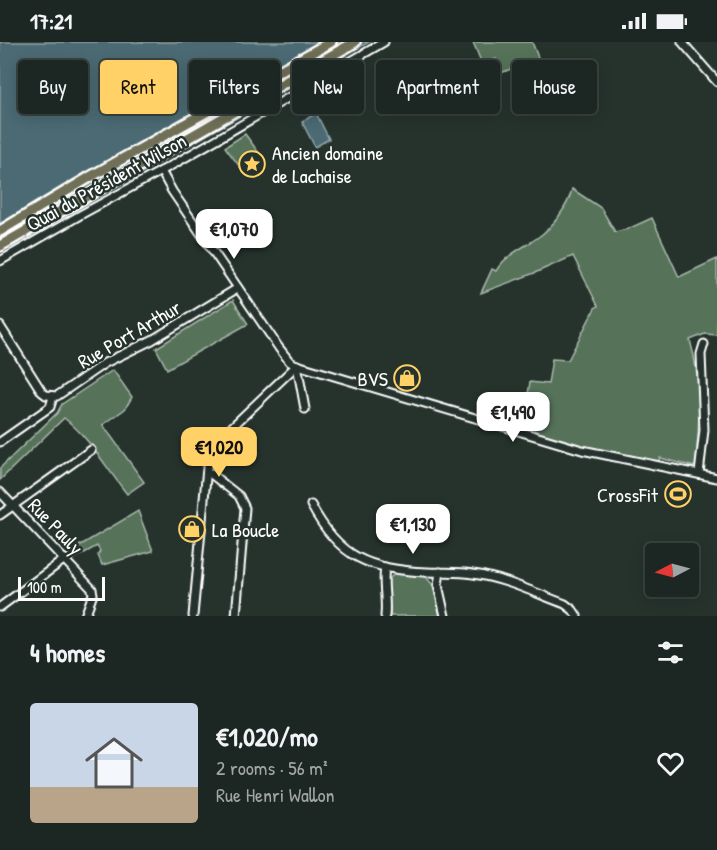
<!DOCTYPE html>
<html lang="en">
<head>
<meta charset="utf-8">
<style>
  body { margin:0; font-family:"Patrick Hand",sans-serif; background:#29322f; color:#f1f3f6; height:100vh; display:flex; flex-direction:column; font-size:22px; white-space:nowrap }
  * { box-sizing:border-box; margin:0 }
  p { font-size:20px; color:#a0a5a5 }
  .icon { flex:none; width:33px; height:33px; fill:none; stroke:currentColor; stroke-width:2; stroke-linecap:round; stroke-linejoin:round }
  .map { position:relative; height:574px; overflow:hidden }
  .panel { display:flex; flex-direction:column; background:#1c2622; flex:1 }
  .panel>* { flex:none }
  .top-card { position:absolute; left:18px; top:18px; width:681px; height:54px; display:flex; gap:12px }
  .needle { width:39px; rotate:264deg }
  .fabs { position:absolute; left:645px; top:501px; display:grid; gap:12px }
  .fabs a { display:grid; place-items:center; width:54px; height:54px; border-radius:6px; background:#1c2622; box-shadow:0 3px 15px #0003,0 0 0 2px #3a4340; font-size:30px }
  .scale { position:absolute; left:18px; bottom:15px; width:87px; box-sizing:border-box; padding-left:6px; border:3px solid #fff; border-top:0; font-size:16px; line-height:21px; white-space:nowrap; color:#fff; -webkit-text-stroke:4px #26332d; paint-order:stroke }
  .price { position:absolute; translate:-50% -51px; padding:0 14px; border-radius:12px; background:#fff; color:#222; font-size:20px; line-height:39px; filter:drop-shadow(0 2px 3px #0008) }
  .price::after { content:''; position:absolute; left:50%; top:36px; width:18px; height:14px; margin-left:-9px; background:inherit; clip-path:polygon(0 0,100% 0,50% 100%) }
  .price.active { background:#ffd166; color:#111 }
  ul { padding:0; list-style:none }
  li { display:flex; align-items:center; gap:18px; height:150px; padding:0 30px }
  li span { display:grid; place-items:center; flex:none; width:168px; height:120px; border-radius:6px; color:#555 }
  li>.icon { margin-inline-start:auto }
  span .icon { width:72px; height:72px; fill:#fffc; stroke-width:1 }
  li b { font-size:26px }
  h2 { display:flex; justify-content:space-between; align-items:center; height:72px; padding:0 30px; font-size:26px }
  .pill { padding:0 21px; border-radius:6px; background:#1c2622; box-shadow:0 3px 15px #0003,0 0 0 2px #3a4340; font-size:21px; line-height:54px }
  .pill.active { background:#ffd166; color:#111 }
  .status { display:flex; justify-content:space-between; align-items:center; height:42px; padding:0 30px; background:#1c2622; direction:ltr }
  .status svg { height:16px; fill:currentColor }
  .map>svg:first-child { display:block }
  .green { fill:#56735a; stroke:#aab9ac; stroke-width:1.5 }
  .water { fill:#4c6b73; stroke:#94a6ab; stroke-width:1.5 }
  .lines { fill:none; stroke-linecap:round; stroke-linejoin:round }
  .minor-casing { stroke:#fff; stroke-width:11 }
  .major-casing { stroke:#fff; stroke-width:14 }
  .minor { stroke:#26332d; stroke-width:7 }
  .major { stroke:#706f59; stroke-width:9 }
  .labels { text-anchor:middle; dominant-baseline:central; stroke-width:5; stroke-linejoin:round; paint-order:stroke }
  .poi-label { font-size:20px; fill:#fff; stroke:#26332d; text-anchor:start }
  .street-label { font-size:20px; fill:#fff; stroke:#26332d }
</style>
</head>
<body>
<div class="status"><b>17:21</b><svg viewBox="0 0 49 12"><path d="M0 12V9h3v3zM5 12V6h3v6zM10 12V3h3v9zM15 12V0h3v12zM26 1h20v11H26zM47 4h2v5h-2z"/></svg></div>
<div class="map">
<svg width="717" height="574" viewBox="0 0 717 574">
  <rect width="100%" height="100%" fill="#26332d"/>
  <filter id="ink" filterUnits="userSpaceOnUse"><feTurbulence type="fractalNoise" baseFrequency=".0167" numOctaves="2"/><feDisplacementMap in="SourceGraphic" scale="12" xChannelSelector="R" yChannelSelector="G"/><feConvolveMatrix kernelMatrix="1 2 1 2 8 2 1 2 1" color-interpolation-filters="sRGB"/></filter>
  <g filter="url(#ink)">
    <g class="green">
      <polygon points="473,0 532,0 539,18 515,31 511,27 501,31 496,17 482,22"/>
      <polygon points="245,92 259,111 240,125 225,105"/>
      <path d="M572,147l29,19 14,24 13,-3 24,-11 27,59 38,-18v76l-12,-1 -15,6c12,42 10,84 5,127l-35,-9 -2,4 -66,-14 -57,-16 -9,-26 4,-24 18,2 4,-25 16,1 27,-52 3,-2 -25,-50 -36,16 -56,21 11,-24 4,2c9,-16 27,-23 41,-33 15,-10 31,-31 35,-49z"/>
      <polygon points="233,258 248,282 167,327 156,306"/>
      <path d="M113,328l19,27 -7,12 -22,16 41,57 -17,12c-21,-26 -36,-55 -63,-76l-64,62v-12l57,-55 5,-9z"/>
      <polygon points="138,469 153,509 102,523 98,513 100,509 97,504 70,519 64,513"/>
      <polygon points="395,531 426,535 433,543 440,574 390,574 388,538"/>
    </g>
    <g class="water">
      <polygon points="0,0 369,0 12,205 6,194 0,197"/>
      <polygon points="316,71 329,97 315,105 302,80"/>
    </g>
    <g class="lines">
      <g class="minor-casing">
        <g id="minor">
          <polyline points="682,0 717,40"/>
          <polyline points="161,129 172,149 279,306 290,320 297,323 582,408 717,436"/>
          <polyline points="0,219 82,172 174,122 384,0"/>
          <polyline points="0,284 42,350 46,353 57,354 105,321 152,298 238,246"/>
          <polyline points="0,400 50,365 53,355"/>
          <polyline points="207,432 211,432 239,454 245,466 236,574"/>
          <polyline points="699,432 704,388 701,312 704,302"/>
          <polyline points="0,450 92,547 93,552 85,574"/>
          <path d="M311,463c28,53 59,65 116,67 16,1 29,-1 46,2 31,4 62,19 92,30l8,6 4,6"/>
          <polyline points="0,473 91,408"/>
          <polyline points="440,530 438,543 445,574"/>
          <polyline points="0,565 65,517"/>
          <polyline points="193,574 208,415 212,404 297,323 305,367"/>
          <path d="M385,574c2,-17 -3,-32 0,-49"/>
        </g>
      </g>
      <g class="major-casing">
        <g id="major">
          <polyline points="0,189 90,135 331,0"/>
          <polyline points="0,204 355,0"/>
        </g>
      </g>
      <use href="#minor" class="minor"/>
      <use href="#major" class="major"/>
    </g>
  </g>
  <defs>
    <g id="sight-ring" transform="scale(1.35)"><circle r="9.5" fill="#26332d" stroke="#ffd166" stroke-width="1.5"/><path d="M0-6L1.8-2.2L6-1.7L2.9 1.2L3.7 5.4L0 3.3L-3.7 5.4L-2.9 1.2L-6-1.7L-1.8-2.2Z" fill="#ffd166"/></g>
    <g id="shop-ring" transform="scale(1.35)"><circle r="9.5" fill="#26332d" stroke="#ffd166" stroke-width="1.5"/><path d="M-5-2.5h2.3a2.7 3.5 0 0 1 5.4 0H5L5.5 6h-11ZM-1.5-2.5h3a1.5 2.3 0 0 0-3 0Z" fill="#ffd166"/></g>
    <g id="stadium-ring" transform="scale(1.35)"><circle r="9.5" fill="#26332d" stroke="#ffd166" stroke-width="1.5"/><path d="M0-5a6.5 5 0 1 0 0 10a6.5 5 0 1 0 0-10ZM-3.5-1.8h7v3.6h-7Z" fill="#ffd166"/></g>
  </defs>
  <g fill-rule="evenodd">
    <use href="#sight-ring" x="252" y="122"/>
    <use href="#shop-ring" x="407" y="336"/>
    <use href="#stadium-ring" x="678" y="452"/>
    <use href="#shop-ring" x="192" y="487"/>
  </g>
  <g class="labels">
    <g class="poi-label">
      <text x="272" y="110">Ancien domaine<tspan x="272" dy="23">de Lachaise</tspan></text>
      <text x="388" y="336" text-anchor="end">BVS</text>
      <text x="658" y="452" text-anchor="end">CrossFit</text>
      <text x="212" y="487">La Boucle</text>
    </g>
    <g class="street-label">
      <text transform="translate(106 140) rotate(-29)">Quai du Président Wilson</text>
      <text transform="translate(129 292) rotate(-30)">Rue Port Arthur</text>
      <text transform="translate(56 484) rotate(46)">Rue Pauly</text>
    </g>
  </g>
</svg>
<div class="fabs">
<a><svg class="needle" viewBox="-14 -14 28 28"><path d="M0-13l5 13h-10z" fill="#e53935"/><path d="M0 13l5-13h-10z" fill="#a0a5a5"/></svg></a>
</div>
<div class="scale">100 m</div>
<b class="price" style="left:234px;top:218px">€1,070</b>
<b class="price" style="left:513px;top:401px">€1,490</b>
<b class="price active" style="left:219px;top:436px">€1,020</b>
<b class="price" style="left:413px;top:513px">€1,130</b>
<div class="top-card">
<a class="pill">Buy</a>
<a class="pill active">Rent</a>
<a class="pill">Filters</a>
<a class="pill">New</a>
<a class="pill">Apartment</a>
<a class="pill">House</a>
</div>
</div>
<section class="panel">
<h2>4 homes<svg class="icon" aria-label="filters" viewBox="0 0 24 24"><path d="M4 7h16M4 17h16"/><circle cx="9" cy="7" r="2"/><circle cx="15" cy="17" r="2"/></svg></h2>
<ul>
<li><span style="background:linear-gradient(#c9d6e8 70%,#b9a48a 0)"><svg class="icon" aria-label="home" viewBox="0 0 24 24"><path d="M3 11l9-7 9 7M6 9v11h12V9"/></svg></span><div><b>€1,020/mo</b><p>2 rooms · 56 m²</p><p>Rue Henri Wallon</p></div><svg class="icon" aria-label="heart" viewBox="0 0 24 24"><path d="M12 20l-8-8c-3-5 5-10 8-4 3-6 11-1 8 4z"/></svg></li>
</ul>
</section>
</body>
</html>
